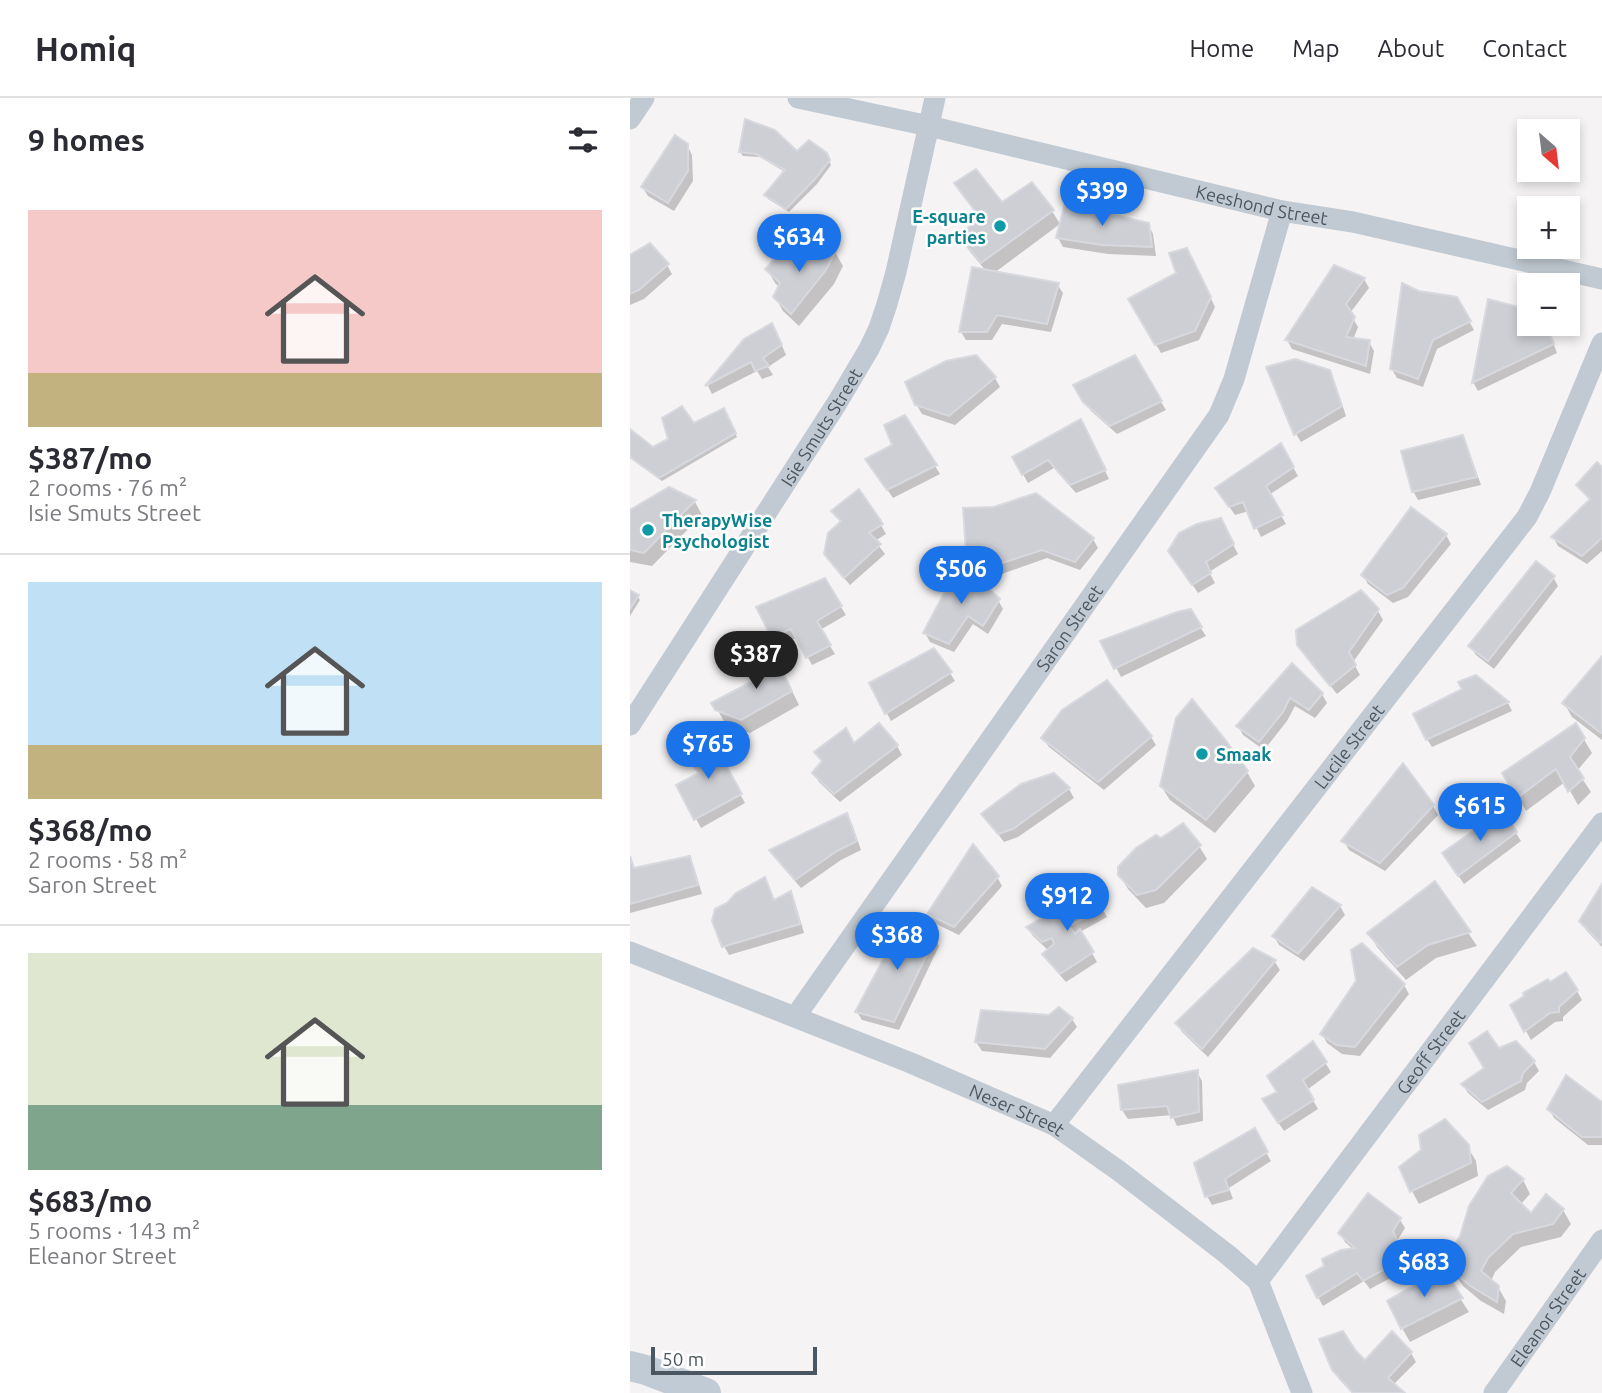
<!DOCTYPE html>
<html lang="en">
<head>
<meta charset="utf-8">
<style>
  body { margin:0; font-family:Ubuntu,sans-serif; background:#f2f2f3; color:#2b2b33; height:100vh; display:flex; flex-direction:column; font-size:26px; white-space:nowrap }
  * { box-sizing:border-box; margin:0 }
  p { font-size:23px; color:#7c7c81 }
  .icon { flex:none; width:38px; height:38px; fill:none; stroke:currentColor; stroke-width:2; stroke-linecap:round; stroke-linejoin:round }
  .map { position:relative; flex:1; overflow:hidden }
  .side { display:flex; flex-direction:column; background:#fff; width:630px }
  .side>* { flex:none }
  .needle { width:46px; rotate:152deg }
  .tools { position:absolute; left:887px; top:21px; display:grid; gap:14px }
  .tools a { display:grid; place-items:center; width:63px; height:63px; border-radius:0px; background:#fff; box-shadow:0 4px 10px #0003; font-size:35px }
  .scale { position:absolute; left:21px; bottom:18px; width:166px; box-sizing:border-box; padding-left:7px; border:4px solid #4a5661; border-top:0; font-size:19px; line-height:24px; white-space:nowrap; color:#4a5661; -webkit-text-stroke:5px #fff; paint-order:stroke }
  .price { position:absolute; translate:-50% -60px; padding:0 16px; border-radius:24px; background:#1a73e8; color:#fff; font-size:23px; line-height:46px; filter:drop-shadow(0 2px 4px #0008) }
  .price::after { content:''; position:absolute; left:50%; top:42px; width:21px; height:16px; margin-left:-10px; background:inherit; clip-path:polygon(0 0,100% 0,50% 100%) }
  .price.on { background:#222; color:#fff }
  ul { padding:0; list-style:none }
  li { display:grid; align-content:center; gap:14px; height:371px; padding:0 28px }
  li+li { border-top:2px solid #e1e1e2 }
  li span { display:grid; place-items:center; height:217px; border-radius:0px; color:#555 }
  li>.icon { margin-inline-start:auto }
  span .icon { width:126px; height:126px; fill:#fffc; stroke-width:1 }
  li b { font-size:30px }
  h2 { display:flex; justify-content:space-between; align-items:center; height:84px; padding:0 28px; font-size:30px }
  header { display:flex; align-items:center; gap:42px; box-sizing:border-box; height:98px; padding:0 35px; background:#fff; border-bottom:2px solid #e1e1e2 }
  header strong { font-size:33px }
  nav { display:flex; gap:38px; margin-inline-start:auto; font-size:24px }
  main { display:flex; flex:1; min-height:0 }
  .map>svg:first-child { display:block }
  .shadow { fill:#0003 }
  .building { fill:#cdcfd5; stroke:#d7d9de; stroke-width:2 }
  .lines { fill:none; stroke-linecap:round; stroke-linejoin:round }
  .street { stroke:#c1cad2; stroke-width:21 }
  .secondary { stroke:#c1cbd6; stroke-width:30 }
  .culture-dot { fill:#0f9aa8; stroke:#fff; stroke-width:2.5 }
  .labels { text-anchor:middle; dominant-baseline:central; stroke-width:5; stroke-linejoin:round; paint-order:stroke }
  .street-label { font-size:18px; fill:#4a5661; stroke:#fff }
  .culture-label { font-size:18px; font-weight:bold; fill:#0d838f; stroke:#fff; text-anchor:start }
</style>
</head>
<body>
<header>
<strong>Homiq</strong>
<nav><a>Home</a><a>Map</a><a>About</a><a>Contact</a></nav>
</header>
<main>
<section class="side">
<h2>9 homes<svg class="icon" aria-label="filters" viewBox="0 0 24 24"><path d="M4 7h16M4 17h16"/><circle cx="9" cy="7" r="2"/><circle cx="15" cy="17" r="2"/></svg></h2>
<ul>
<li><span style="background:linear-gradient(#f6c9c9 75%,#c2b280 0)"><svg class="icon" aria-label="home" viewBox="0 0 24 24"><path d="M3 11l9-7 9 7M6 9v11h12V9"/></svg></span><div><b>$387/mo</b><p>2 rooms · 76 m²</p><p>Isie Smuts Street</p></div></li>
<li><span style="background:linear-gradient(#bfe0f5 75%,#c2b280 0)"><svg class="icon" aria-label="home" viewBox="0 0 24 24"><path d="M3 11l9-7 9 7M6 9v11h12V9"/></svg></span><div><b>$368/mo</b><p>2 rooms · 58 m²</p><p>Saron Street</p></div></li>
<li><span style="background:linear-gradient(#dfe7d0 70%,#7fa58c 0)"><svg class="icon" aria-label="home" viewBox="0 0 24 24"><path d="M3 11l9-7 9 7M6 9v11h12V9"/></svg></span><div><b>$683/mo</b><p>5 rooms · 143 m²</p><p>Eleanor Street</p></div></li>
</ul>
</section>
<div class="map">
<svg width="972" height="1295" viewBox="0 0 972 1295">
  <rect width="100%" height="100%" fill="#f5f3f3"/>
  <g class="shadow">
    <polygon points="57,47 62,57 63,83 44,113 18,98 13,90"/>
    <polygon points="110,54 167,55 198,61 201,67 187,86 159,114 138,101 136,97 155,74 130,59 113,58"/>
    <polygon points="326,86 372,107 422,113 430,126 364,175 427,186 433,195 421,234 372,226 362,242 336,242 331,234 357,174 340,154 332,140 349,119 334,99"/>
    <polygon points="518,126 523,136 526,158 478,156 433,149 428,140"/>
    <polygon points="205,154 213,168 204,186 169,228 153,213 145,199 150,190 145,185 137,171"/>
    <polygon points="0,159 37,167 42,176 14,201 0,207"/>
    <polygon points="562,161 585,209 569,242 531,255 500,202 548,176"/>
    <polygon points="705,169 734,181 739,190 720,215 728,229 723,242 739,244 744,253 740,276 662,251 657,242"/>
    <polygon points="789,194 826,200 844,232 807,251 793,289 767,280 761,270"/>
    <polygon points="859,203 900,226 916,226 927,255 848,293 843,284"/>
    <polygon points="147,236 156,257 138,269 143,277 132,281 127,273 82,296 78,288 115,243"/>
    <polygon points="346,259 365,280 370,289 325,327 292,316 286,306"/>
    <polygon points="504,260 536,312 487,336 461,313 446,288"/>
    <polygon points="699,274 704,283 716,318 671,344 666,336"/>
    <polygon points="93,312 107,339 32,383 0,360 0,333 23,351 64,327"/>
    <polygon points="455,332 479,381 446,395 424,370 398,385 384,360"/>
    <polygon points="832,339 837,348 851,387 788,402 783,393"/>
    <polygon points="651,348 668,378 639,397 656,426 631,439 619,413 605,417 587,391"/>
    <polygon points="305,368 310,376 263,400 243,371"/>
    <polygon points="972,371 972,453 957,466 928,448 923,439 960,403 948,387"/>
    <polygon points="39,391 65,404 72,417 22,468 0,464 0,414"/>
    <polygon points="406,397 463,441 468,450 450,472 417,460 369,477 343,462 338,452 364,411"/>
    <polygon points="203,413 251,427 256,436 245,443 255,456 220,487 201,465 196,456 211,425"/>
    <polygon points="590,422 608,456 579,474 585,485 568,495 546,462"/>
    <polygon points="816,437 821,446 778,499 763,505 738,486 733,477"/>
    <polygon points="923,479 928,488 864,571 846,557 840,548"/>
    <polygon points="194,482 216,517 190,532 205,556 182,567 167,540 147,547 142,538"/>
    <polygon points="0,494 8,499 10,502 0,518"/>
    <polygon points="368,502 373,511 358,536 343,526 324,554 300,544 295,535"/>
    <polygon points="560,513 576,538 491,579 473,544"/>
    <polygon points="748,513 753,522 723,564 730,577 707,596 675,556"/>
    <polygon points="972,561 972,642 942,619 934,605"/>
    <polygon points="662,567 692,596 697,605 685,620 665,608 657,623 634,652 613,637 608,628"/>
    <polygon points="152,573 169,607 120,635 95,625 84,606 127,583"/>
    <polygon points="320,575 325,583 261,623 241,586"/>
    <polygon points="846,579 878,605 882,613 802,649 797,641"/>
    <polygon points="249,627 267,648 272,657 210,704 189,684 184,676 193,665 186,654 223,648"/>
    <polygon points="946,628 962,655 947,673 961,694 948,707 935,684 896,713 875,675"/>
    <polygon points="521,639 526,647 474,692 419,649 413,640"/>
    <polygon points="80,642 115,705 71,730 48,687 70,677 56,659"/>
    <polygon points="617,674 625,688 585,735 540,702 531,688"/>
    <polygon points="424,677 439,691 444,700 388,739 374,744 353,716"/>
    <polygon points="803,708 808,717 755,773 719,752 714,743"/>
    <polygon points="217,717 222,726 231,752 211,762 171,790 146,761 141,752"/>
    <polygon points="886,735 891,743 834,786 819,764"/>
    <polygon points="569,748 577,761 534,805 516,810 498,791 490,777"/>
    <polygon points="59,760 64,769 72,796 0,815 0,761 5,772"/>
    <polygon points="367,779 372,788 329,837 304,825 299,816"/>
    <polygon points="134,782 145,804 160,796 165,804 174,835 99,857 94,848"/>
    <polygon points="805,786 847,848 806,860 776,882 747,849 740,836"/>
    <polygon points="972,789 972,849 956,832 951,823"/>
    <polygon points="463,795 477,819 450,834 467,864 436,884 419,865 414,857 419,853 403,838 398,830"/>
    <polygon points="710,808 715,817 674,863 649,847 644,838"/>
    <polygon points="304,839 309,848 269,932 232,922 227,914"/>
    <polygon points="623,852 645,864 650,872 578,959 552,934 547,925"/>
    <polygon points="728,883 774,887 779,896 730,958 712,956 697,945 692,936"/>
    <polygon points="947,893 952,902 933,919 933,923 925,924 901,942 882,908"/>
    <polygon points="442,921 447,929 420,960 352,953 346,944"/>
    <polygon points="683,945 701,974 677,992 688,1011 654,1033 639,1011"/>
    <polygon points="869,952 904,964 909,973 897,985 895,992 858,1012 838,995 833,987 856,971"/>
    <polygon points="567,974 572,983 573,1023 547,1028 542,1017 498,1021 492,1012"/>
    <polygon points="972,1007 972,1047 958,1047 924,1020 919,1011"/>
    <polygon points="624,1033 641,1063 599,1090 603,1101 582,1107 577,1098"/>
    <polygon points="837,1048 846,1063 848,1078 789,1106 782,1093"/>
    <polygon points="876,1070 893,1082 900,1096 890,1107 901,1117 933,1112 941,1126 931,1139 891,1149 865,1174 861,1183 868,1189 876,1203 874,1216 851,1203 833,1188 816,1163"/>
    <polygon points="770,1122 775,1130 767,1143 779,1170 740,1191 734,1183 693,1208 688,1199 724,1152 715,1144 710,1135"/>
    <polygon points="812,1173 839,1214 780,1244 772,1230"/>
    <polygon points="762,1235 781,1255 786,1264 763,1287 772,1295 722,1295 709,1281 703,1271 725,1254 735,1264"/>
  </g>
  <g class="building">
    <polygon points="115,21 145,32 167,53 179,42 197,55 200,62 185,81 156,111 134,97 155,72 126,56 109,54"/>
    <polygon points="45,37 58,46 58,73 38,105 11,89"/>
    <polygon points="346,71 372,104 402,84 424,112 351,165 330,140 348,117 324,85"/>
    <polygon points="435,105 519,125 522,149 472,147 426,140"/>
    <polygon points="187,142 206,153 196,172 161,216 143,199 150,185 135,171 153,152 169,162"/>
    <polygon points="20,145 39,166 9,192 0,196 0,157"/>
    <polygon points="557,150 581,199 565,233 525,247 498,201 546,175 539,155"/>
    <polygon points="704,167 735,180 716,206 725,219 716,239 740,242 736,268 655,242"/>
    <polygon points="342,169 429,185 417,226 367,217 357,234 329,234"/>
    <polygon points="772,185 789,193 827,199 841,223 803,242 788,281 760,271"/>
    <polygon points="858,201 900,212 900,226 916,226 924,246 842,285"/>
    <polygon points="142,225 152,247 133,260 139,268 125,273 121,264 75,288 114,241"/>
    <polygon points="346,257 366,279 319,318 285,307 275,284 316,263"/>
    <polygon points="505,257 532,303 480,328 453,304 443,287"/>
    <polygon points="665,261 700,272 712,308 664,337 636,269"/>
    <polygon points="52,308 64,325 94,310 106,335 29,380 0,359 0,331 23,349 38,341 32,320"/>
    <polygon points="275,317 307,367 257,392 235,361 262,347 254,327"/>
    <polygon points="451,321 476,372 440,387 418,362 392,377 382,359"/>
    <polygon points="833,337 847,379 782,394 771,353"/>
    <polygon points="651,345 664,369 636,388 653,417 624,431 613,404 599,409 585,390"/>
    <polygon points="967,364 972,369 972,440 952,458 921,439 960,401 946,387"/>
    <polygon points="39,389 66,402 14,455 0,452 0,412"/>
    <polygon points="229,391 253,426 239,435 251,446 214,480 194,456 198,435 211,423 201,413"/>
    <polygon points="406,395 464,440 445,464 412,452 363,468 336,453 333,410 364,409"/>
    <polygon points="781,409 817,436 773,490 757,497 731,477"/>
    <polygon points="591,420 604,446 576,464 581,475 562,487 538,453 549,435 567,426"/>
    <polygon points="906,463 925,478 858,563 838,548"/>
    <polygon points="330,465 370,501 353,528 338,518 319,546 293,535"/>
    <polygon points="195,480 212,508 187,523 201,547 176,560 161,531 141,539 126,509"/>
    <polygon points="0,492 9,497 0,511"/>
    <polygon points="731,492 749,511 719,554 726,567 700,588 667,547 666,532"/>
    <polygon points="561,511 572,529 484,571 470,543 547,514"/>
    <polygon points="304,550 322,574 255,616 239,585"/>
    <polygon points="145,557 162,593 111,622 85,612 81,605 125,582 120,571"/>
    <polygon points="972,558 972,634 971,635 932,605"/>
    <polygon points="662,565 693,595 679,612 660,600 653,614 629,644 606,628"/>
    <polygon points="846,577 879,604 796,642 783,616 832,591 828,584"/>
    <polygon points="477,582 522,638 468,684 411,640 432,612"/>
    <polygon points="562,601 594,640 618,673 576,722 530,688 546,620"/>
    <polygon points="249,625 268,647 204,696 182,675 192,663 184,654 216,630 224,645"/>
    <polygon points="946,625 955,640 940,659 954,680 938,694 926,671 887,700 872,675"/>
    <polygon points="81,640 112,696 64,722 46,687 69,675 54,658"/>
    <polygon points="773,665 804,707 750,765 711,743"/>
    <polygon points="424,675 440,690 383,731 368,736 351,716 391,686"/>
    <polygon points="873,712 887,734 828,778 812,755"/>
    <polygon points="217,715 227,743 207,753 165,782 139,752"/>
    <polygon points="553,725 571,747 526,792 507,797 488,777 488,769 506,750 526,737 531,740"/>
    <polygon points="343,746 369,778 324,829 297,816"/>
    <polygon points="0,758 4,770 60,758 68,787 0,806"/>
    <polygon points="135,779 144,802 161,793 170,826 92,849 82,823 85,811 97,805 106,795"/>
    <polygon points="805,783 841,834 798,847 767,869 737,835"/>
    <polygon points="972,786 972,843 970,845 949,823"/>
    <polygon points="682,789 711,807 668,856 642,838"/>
    <polygon points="464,793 474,810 439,828 445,836 450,831 464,854 430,876 412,856 424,846 422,840 412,844 396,829"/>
    <polygon points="277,817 306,838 264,924 225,914"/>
    <polygon points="732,845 775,886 725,949 706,947 690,936 726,883 721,852"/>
    <polygon points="623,850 646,862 572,951 545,925"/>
    <polygon points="936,874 948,892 929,909 929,914 920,915 894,934 880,907 894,898 893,895 918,881 920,884"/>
    <polygon points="429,909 443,920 415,951 345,944 351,912 419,917"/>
    <polygon points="857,933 869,950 886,943 905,963 893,975 891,983 852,1004 831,986 854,970 839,945"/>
    <polygon points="683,943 697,964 673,982 684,1002 648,1025 632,1001 647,994 637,978"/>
    <polygon points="568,972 569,1014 541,1020 537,1008 491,1012 488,987"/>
    <polygon points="936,977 972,1004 972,1039 952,1039 917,1011"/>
    <polygon points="815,1021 839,1047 841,1065 780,1094 769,1069 791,1052 789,1037"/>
    <polygon points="625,1030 638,1054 595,1081 599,1092 575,1099 564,1065"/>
    <polygon points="877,1068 894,1081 881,1095 901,1115 916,1096 934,1111 923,1126 883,1136 858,1160 851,1173 869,1188 867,1204 842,1189 823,1174 814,1163 830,1138 839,1108 858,1078"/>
    <polygon points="738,1095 771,1120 763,1133 775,1160 733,1183 727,1175 687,1200 676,1178 694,1168 692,1161 711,1152 725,1150 708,1135"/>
    <polygon points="813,1171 833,1200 771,1231 757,1203"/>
    <polygon points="713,1233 726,1253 735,1262 762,1233 782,1254 758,1280 775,1295 723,1295 702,1272 689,1241"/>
  </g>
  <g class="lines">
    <g class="street">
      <path id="s1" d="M168,0l131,28 353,85 71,11 249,57"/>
      <polyline points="0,21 14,0"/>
      <path id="s2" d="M0,627l207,-322 32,-54 10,-21 8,-24 9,-32 39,-174"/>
      <path id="s3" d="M0,854l281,111 143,62 65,46 109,84 30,26 44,112"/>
      <path id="s4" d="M165,919l424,-602 15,-36 48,-168"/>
      <path id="s5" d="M424,1027l473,-608 13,-25 62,-149"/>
      <path id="s6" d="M628,1183l344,-458"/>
      <path id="s7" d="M864,1295l108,-153"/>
    </g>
    <polyline class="secondary" points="0,1268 16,1272 76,1295"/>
  </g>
  <g class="culture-dot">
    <circle cx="370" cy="128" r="7"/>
    <circle cx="18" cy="432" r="7"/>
    <circle cx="572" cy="656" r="7"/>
  </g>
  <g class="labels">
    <g class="street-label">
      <text stroke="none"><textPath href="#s1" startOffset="476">Keeshond Street</textPath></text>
      <text stroke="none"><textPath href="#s2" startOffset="354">Isie Smuts Street</textPath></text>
      <text stroke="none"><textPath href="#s4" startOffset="476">Saron Street</textPath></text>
      <text stroke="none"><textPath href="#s5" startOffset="480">Lucile Street</textPath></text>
      <text stroke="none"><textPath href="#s6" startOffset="287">Geoff Street</textPath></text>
      <text stroke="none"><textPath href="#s3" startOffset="418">Neser Street</textPath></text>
      <text stroke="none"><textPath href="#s7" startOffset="93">Eleanor Street</textPath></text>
    </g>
    <g class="culture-label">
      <text x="356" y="118" text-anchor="end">E-square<tspan x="356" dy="21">parties</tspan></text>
      <text x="32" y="422">TherapyWise<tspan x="32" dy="21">Psychologist</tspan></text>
      <text x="586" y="656">Smaak</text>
    </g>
  </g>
</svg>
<div class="tools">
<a><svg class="needle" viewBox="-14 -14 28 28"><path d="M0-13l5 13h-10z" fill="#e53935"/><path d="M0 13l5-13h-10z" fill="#7c7c81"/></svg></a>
<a>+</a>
<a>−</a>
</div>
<div class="scale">50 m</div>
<b class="price" style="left:472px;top:130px">$399</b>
<b class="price" style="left:169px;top:176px">$634</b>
<b class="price" style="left:331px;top:508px">$506</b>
<b class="price on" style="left:126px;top:593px">$387</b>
<b class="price" style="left:78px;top:683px">$765</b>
<b class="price" style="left:850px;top:745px">$615</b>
<b class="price" style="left:437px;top:835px">$912</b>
<b class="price" style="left:267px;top:874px">$368</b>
<b class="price" style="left:794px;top:1201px">$683</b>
</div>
</main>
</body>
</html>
